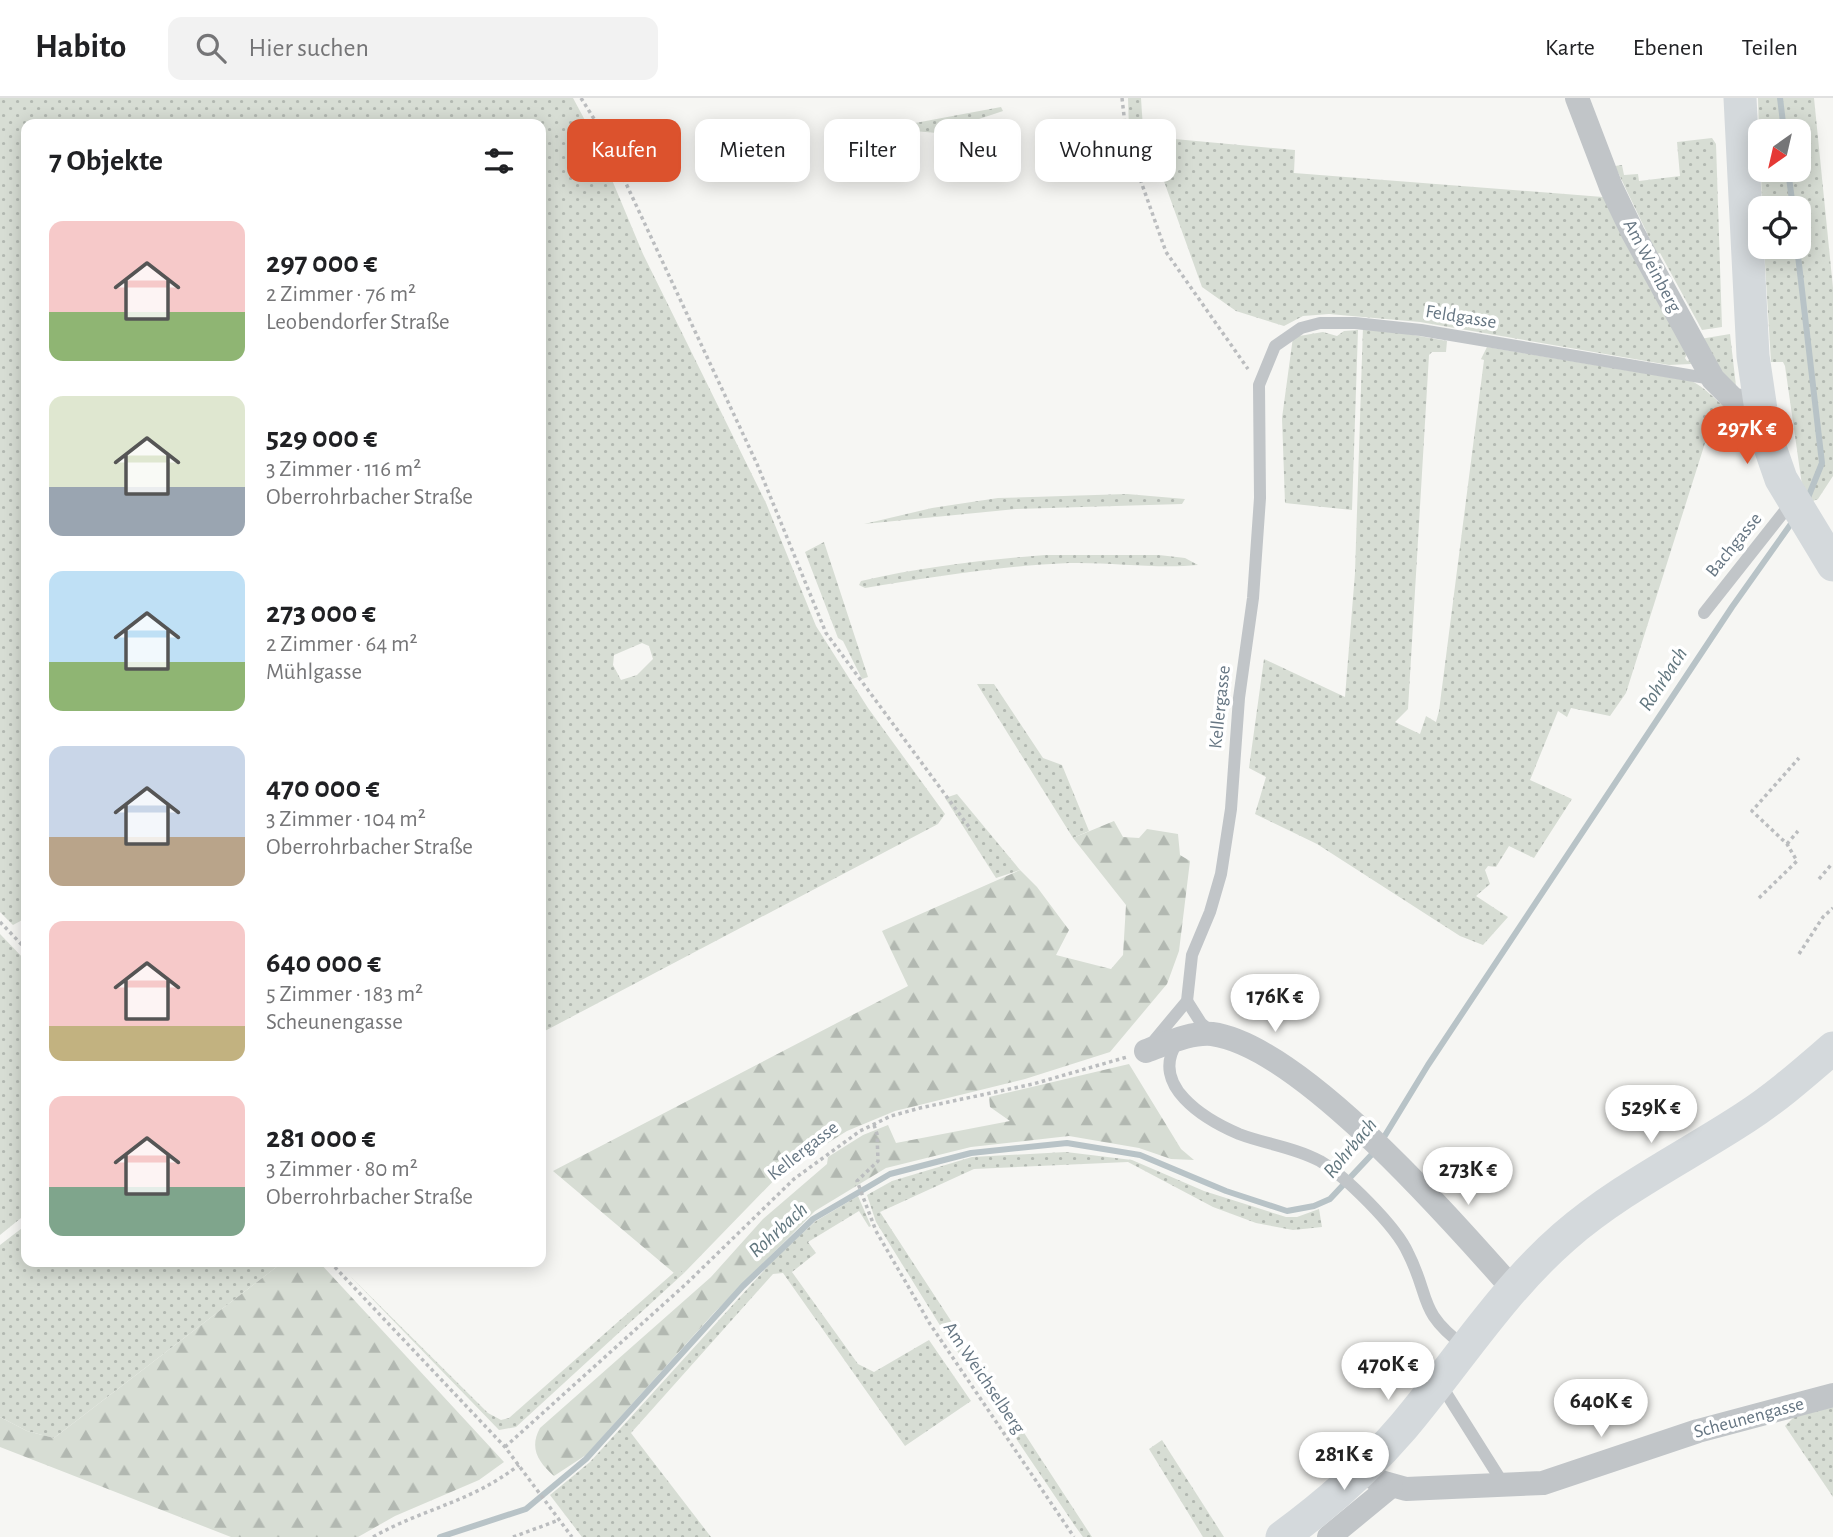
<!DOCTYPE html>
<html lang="de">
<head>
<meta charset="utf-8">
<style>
  body { margin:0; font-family:"Alegreya Sans",sans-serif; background:#f2f2f2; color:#202124; height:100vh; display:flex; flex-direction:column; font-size:26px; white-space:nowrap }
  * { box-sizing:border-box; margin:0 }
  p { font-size:23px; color:#757577 }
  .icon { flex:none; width:38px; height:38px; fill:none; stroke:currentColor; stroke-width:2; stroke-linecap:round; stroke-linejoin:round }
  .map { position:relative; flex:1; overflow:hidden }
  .details { position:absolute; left:21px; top:21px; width:525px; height:1148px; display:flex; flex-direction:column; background:#fff; border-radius:14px; box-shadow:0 4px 18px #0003 }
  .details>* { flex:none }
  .hud { position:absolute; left:567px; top:21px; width:665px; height:63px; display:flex; gap:14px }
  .needle { width:46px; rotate:214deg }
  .fabs { position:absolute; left:1748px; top:21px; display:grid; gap:14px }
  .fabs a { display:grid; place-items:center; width:63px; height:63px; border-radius:14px; background:#fff; box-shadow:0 4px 18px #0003; font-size:35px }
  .price { position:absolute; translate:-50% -60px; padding:0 16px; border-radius:24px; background:#fff; color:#222; font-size:23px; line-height:46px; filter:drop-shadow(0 2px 4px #0008) }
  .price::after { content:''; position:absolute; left:50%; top:42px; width:21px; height:16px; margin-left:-10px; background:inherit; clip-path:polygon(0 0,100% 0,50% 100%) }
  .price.active { background:#dc522d; color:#fff }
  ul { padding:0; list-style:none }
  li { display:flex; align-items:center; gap:21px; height:175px; padding:0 28px }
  li span { display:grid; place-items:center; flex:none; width:196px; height:140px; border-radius:14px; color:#555 }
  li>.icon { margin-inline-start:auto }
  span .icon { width:84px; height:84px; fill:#fffc; stroke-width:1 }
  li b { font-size:30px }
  h2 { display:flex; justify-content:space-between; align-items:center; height:84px; padding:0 28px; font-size:30px }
  .chip { padding:0 24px; border-radius:14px; background:#fff; box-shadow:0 4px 18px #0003; font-size:24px; line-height:63px }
  .chip.active { background:#dc522d; color:#fff }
  header { display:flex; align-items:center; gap:42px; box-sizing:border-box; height:98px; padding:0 35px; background:#fff; border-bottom:2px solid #e0e0e0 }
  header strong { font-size:33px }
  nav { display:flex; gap:38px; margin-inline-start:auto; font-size:24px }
  .search { width:490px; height:63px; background:#f2f2f2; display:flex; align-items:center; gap:18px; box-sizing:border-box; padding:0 24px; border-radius:14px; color:#757577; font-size:26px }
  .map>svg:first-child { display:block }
  .grass { fill:url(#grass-dots); fill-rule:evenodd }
  .forest { fill:url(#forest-firs) }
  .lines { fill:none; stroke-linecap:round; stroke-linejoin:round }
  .stream { stroke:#b8c3c7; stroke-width:6 }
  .path { stroke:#bbbdbf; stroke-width:3.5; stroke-dasharray:3.5 3.5; stroke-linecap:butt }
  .lane { stroke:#c1c5c8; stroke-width:12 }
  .street { stroke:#c1c5c8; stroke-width:24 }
  .secondary { stroke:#d4d9dc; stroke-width:33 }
  .labels { text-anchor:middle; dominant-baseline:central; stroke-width:7; stroke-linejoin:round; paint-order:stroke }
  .street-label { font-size:19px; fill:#667683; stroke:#fff }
  .water-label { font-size:21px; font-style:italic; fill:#62777f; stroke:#fff }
</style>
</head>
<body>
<header>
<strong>Habito</strong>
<div class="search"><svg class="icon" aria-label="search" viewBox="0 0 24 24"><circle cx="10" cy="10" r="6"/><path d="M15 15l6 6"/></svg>Hier suchen</div>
<nav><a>Karte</a><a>Ebenen</a><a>Teilen</a></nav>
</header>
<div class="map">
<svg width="1833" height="1439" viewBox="0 0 1833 1439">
  <defs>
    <pattern id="grass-dots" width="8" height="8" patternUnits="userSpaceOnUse" patternTransform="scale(1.75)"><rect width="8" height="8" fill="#d7ddd4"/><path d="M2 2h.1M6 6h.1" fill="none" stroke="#b2b8b1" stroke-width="1.8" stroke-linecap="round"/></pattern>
    <pattern id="forest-firs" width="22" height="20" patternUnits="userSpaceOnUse" patternTransform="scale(1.75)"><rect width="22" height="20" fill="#d7ddd4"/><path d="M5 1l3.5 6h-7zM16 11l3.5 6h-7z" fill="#b2b8b1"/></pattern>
  </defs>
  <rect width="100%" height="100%" fill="#f6f6f3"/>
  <g class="grass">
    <path d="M0,0h573l21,39 49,117 123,249 50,123 52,82 77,106 -7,10 -397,209v-909h-515v794l-13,7 -13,-13zM642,545l7,3 4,13 -16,16 -16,5 -8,-15 1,-10z"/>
    <polygon points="1128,0 1141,0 1143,31 1129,32"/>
    <polygon points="1758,0 1814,0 1833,190 1833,378 1818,401 1813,403 1802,387 1785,268 1783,264 1771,264 1764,149 1799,149 1799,110 1762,110 1761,72 1799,72 1799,33 1760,33 1760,67"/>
    <polygon points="1001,9 1003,13 937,35 914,33 860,47 852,45 856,36"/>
    <polygon points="1142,38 1295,52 1294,75 1603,99 1687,256 1685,260 1687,263 1692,261 1691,266 1669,267 1420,224 1329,216 1303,218 1284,228 1236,213 1202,189 1161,75"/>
    <polygon points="1712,40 1716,46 1722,229 1702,232 1660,155 1657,156 1615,68 1622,67 1624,77 1638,76 1639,83 1680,78 1677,44"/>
    <path d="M1363,228l84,15 -1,11h-14l-3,3 -21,354 -13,13 25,12 6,-18 10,6 3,-11 45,-351 -3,-1 6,-12 204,34c19,8 28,27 49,33l8,36 -29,-1 -2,-6h-12l-79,250 -16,23 -39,-8 -4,9 -9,-6 -28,69 42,19 -38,59 -25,-12 -13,21 -8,-1 -3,4 5,14 -14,12 32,21 -25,28 -23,-9 -143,-92 -62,-30 11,-37 -17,-9 15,-109 81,38 10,-124z"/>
    <polygon points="1358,232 1352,412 1285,405 1282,320 1293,239 1323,234 1337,238 1344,233"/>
    <polygon points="1730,236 1736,288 1731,290 1700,241"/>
    <polygon points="1127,396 1185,401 1182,406 1016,411 864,426 932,410 998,400"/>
    <polygon points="824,444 868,579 862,581 843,543 838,540 805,454"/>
    <path d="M1045,457h114l26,3 13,7c-42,4 -86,-3 -129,-2 -69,3 -136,14 -204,25l-6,-3 2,-4c61,-14 122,-21 184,-26z"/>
    <polygon points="977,586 994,586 1043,660 1062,667 1089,733 1073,740"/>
    <polygon points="957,696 1020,772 996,780 945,700"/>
    <polygon points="0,836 26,863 26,1116 0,1137"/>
    <polygon points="1066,1054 1132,1062 1204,1093 1286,1119 1297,1119 1319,1111 1322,1129 1293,1132 1256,1125 1213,1109 1128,1064 974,1071 880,1114 1092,1439 1083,1439 1075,1428 941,1229 876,1124 867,1097 892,1083 972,1059"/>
    <polygon points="858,1098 871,1128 869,1129 859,1113 808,1144 816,1155 792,1174 858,1266 874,1274 929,1242 971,1303 905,1348 783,1175 773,1176 631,1335 711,1439 582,1439 550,1397 590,1364 779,1156 816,1123"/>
    <polygon points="26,1127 26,1164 283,1164 54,1340 27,1333 0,1319 0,1147"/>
    <polygon points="679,1170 684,1175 516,1329 499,1332 350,1178 488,1315 501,1322 509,1320"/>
    <polygon points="1833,1309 1833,1399 1785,1328 1794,1319"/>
    <polygon points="1162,1342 1224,1439 1203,1439 1149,1351"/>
  </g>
  <g class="forest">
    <polygon points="1114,723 1123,739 1139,740 1147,731 1178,736 1180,757 1190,763 1179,853 1167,886 1110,954 1025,981 895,1013 847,1033 784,1072 684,1175 679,1171 674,1175 553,1073 908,888 882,833 1020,772 1037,789 1069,832 1056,857 1111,871 1123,857 1126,807 1073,740"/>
    <path d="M1129,966l52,85 13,11 -23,-1 -32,-11 -70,-12 -98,11 -85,21 -71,43 -102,103 -127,141 -32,21c-16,-14 -25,-28 -14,-48l171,-151 52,-58 64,-55 1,-7 35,-22 25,-10 8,18 114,-22 -20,-14 -1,-10z"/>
    <polygon points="283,1164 319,1164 504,1364 479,1382 395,1418 358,1439 231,1439 0,1349 0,1319 27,1333 54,1340"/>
  </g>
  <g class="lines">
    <g class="stream">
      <polyline points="1780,0 1784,33"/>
      <polyline points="1788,72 1793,110"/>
      <polyline points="1797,149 1822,365 1807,402"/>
      <polyline points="1381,1044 1428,967 1732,509 1793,423"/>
      <polyline points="440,1439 526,1411 586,1361 743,1188 813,1121 890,1076 971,1055 1067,1045 1140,1057 1226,1093 1287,1113 1314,1108 1330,1101 1375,1053"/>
    </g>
    <g class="path">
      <polyline points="581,0 601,32 757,366 826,535 969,729"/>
      <polyline points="1122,0 1127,44 1166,154 1248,271"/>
      <polyline points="1787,746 1798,733"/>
      <polyline points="1819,781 1831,767"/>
      <polyline points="1759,800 1797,763 1787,746 1752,713 1799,660"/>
      <polyline points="0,824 26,851"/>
      <polyline points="1799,856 1823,819 1833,810"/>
      <polyline points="874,1027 877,1036 878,1063 857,1083 876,1133 930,1226 1074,1439"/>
      <polyline points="330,1164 505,1349 572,1439"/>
      <polyline points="505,1349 686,1186 794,1081 860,1033 891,1018 920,1010 1033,986 1127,959"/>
      <path d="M373,1439c51,-29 97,-34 146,-72"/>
      <polyline points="513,1439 559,1422"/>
    </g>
    <g class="lane">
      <polyline points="1704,515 1791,405"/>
      <polyline points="1187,903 1201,925 1213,935"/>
      <polyline points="1152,945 1187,903 1192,857 1210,814 1221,776 1231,711 1239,600 1253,500 1260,400 1259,287 1275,248 1301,230 1320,225 1355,225 1421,232 1712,281"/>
      <path d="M1177,945c-28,42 27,76 62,91 26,10 55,13 81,27 25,15 76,65 88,92 23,45 9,58 56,93"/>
      <polyline points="1441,1287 1504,1387"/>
    </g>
    <g class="street">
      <polyline points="1577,0 1611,89 1633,135 1713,281 1733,301 1760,309"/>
      <path d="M1146,953c20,-7 44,-19 66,-17 89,12 241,188 301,255"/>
      <polyline points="1362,1373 1381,1384 1406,1391 1543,1385 1698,1333 1833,1297"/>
      <polyline points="1329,1439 1391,1388"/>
    </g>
    <g class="secondary">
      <polyline points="1740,0 1753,258 1764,332 1781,381 1833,467"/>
      <path d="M1282,1439c44,-32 85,-68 121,-110 54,-64 98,-135 161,-190 55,-48 121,-80 182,-120 31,-20 59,-45 87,-69"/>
    </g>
  </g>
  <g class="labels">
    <g class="street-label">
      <text transform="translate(1652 168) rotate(62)">Am Weinberg</text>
      <text transform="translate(1461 219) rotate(9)">Feldgasse</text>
      <text transform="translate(1734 447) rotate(-51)">Bachgasse</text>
      <text transform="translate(1220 609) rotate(-84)">Kellergasse</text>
      <text transform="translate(803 1053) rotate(-38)">Kellergasse</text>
      <text transform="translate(984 1280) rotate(56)">Am Weichselberg</text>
      <text transform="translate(1749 1320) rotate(-15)">Scheunengasse</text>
    </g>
    <g class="water-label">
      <text transform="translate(1663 581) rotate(-57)">Rohrbach</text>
      <text transform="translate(1350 1050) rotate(-50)">Rohrbach</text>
      <text transform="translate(778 1132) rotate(-42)">Rohrbach</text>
    </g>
  </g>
</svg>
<div class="fabs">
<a><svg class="needle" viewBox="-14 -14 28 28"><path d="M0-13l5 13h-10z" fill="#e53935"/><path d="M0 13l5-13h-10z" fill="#757577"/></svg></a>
<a><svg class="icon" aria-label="locate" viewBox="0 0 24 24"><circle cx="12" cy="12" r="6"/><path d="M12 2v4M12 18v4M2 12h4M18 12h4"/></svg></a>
</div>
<b class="price active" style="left:1747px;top:368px">297K €</b>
<b class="price" style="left:1275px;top:936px">176K €</b>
<b class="price" style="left:1651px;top:1047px">529K €</b>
<b class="price" style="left:1468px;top:1109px">273K €</b>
<b class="price" style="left:1388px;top:1304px">470K €</b>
<b class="price" style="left:1601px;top:1341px">640K €</b>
<b class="price" style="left:1344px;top:1394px">281K €</b>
<div class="hud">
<a class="chip active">Kaufen</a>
<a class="chip">Mieten</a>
<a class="chip">Filter</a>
<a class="chip">Neu</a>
<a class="chip">Wohnung</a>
</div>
<section class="details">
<h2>7 Objekte<svg class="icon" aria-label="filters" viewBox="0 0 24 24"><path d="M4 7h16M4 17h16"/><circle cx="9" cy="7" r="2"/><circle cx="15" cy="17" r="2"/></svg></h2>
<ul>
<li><span style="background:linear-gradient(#f6c9c9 65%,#8fb573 0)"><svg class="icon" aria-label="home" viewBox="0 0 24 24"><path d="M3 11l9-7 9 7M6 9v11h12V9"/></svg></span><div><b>297 000 €</b><p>2 Zimmer · 76 m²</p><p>Leobendorfer Straße</p></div></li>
<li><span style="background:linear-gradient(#dfe7d0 65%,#9aa5b1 0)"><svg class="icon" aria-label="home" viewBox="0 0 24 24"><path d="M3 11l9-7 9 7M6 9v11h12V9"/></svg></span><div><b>529 000 €</b><p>3 Zimmer · 116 m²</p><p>Oberrohrbacher Straße</p></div></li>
<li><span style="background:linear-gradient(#bfe0f5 65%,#8fb573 0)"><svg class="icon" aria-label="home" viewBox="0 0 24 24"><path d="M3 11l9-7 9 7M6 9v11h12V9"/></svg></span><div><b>273 000 €</b><p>2 Zimmer · 64 m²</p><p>Mühlgasse</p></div></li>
<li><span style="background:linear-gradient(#c9d6e8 65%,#b9a48a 0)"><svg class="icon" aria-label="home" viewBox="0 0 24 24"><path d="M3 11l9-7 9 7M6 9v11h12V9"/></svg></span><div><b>470 000 €</b><p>3 Zimmer · 104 m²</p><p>Oberrohrbacher Straße</p></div></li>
<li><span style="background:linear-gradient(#f6c9c9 75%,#c2b280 0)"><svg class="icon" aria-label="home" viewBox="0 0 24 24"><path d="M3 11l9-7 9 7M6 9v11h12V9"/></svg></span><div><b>640 000 €</b><p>5 Zimmer · 183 m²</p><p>Scheunengasse</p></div></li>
<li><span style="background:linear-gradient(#f6c9c9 65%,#7fa58c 0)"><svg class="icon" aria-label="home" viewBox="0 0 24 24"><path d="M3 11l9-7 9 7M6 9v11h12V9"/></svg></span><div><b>281 000 €</b><p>3 Zimmer · 80 m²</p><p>Oberrohrbacher Straße</p></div></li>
</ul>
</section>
</div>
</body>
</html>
